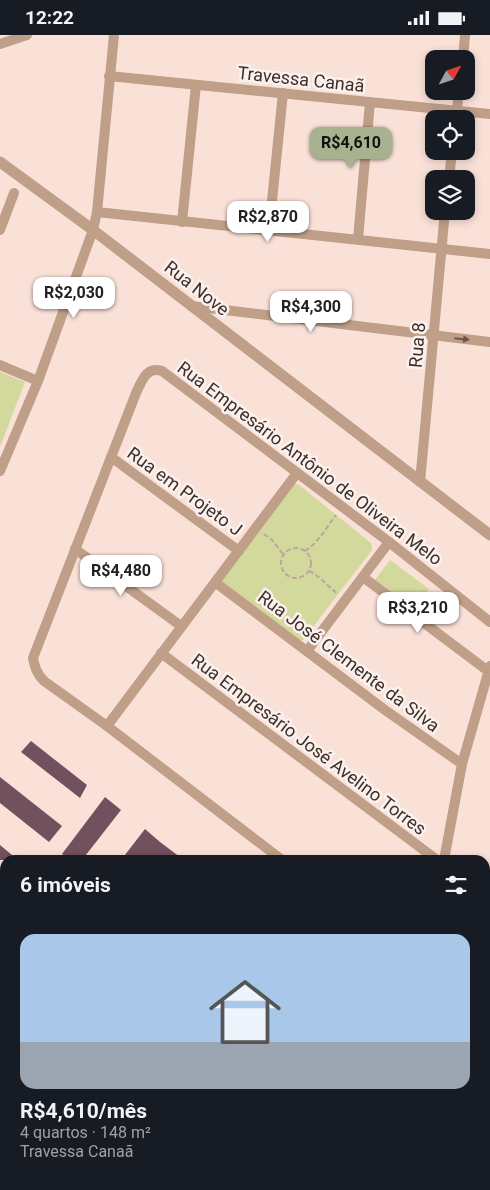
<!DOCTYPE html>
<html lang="pt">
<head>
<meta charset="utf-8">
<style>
  body { margin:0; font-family:Roboto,sans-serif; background:#20242c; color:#f1f3f6; height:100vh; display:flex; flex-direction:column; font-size:19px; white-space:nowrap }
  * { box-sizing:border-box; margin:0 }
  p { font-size:16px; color:#9ea1a6 }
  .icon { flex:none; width:28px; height:28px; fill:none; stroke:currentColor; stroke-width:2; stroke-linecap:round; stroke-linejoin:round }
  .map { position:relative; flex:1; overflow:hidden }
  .sheet { position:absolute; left:0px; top:820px; width:490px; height:335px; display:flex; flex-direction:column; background:#171b24; border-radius:15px 15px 0 0; box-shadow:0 2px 8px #0003 }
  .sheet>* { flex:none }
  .needle { width:32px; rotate:50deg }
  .fabs { position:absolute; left:425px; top:15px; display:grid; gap:10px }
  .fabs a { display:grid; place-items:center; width:50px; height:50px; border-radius:10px; background:#171b24; box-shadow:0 2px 8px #0003; font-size:25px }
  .price { position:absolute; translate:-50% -42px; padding:0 11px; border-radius:10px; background:#fff; color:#222; font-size:16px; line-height:32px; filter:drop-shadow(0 1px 2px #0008) }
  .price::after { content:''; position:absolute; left:50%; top:30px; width:15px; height:11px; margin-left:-8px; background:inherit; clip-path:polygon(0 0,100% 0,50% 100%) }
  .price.active { background:#a8b28e; color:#111 }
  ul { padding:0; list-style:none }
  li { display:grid; align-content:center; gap:10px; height:265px; padding:0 20px }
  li+li { border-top:1px solid #363941 }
  li span { display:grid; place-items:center; height:155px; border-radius:15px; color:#555 }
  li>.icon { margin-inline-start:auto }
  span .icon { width:90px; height:90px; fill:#fffc; stroke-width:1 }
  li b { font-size:21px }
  h2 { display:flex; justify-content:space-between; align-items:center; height:60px; padding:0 20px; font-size:21px }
  .status { display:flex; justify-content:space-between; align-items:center; height:35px; padding:0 25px; background:#171b24; direction:ltr }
  .status svg { height:14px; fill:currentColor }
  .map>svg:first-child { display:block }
  .green { fill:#d3d99d }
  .building { fill:#72505d }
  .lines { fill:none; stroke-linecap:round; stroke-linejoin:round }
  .path { stroke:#bca69e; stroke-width:2; stroke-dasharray:5 2.5; stroke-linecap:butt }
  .service { stroke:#c09f88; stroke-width:5 }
  .minor { stroke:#c09f88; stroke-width:10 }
  .tertiary { stroke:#c09f88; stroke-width:11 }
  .oneway { fill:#6c564a }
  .labels { text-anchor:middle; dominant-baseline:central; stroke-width:5; stroke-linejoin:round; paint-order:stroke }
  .street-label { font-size:18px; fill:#3e2f29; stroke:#fbf2ef }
</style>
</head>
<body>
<div class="status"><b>12:22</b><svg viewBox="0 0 49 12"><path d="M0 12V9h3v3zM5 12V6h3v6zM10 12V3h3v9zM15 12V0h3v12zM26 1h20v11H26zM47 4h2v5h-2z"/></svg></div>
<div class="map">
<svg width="490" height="1155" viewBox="0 0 490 1155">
  <rect width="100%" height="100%" fill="#fae1d8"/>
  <g class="green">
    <polygon points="0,337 25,347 0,412"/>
    <polygon points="292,448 299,450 371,508 372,515 303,605 294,605 221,551 219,541"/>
    <polygon points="390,525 429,554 414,574 375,545"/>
  </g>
  <g class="building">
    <polygon points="31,706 87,750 80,763 21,717"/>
    <polygon points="0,742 62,791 49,807 0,768"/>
    <polygon points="105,762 121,775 82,825 70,825 62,819"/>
    <polygon points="145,794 160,807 184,825 121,825"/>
    <polygon points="0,810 18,825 0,825"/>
  </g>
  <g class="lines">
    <g class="path">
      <polyline points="264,499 272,505 283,519"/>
      <circle cx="296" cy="528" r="15"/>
      <path d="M305,516c14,-9 21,-23 31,-36"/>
      <path d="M309,536c11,5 19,16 29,23"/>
    </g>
    <polyline class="service" points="0,903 5,894"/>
    <g class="minor">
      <polyline points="0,9 27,0"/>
      <polyline points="463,24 465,0"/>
      <polyline points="109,41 490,79"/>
      <polyline points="456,84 459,56"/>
      <polyline points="449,144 452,116"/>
      <polyline points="97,177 490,219"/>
      <polyline points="182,187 196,50"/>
      <polyline points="0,195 14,158"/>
      <polyline points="269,195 283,58"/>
      <polyline points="358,204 370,67"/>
      <polyline points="191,271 490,307"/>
      <polyline points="0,330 38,346"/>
      <polyline points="111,422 239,516"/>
      <polyline points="0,436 38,346 93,195 97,177 114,0"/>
      <polyline points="420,447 445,176"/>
      <polyline points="75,514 181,591"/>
      <polyline points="363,542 488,636"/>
      <polyline points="216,548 385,675 462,729"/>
      <polyline points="307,616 389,507"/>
      <polyline points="161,618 437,825"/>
      <polyline points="107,691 297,438"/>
      <path d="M282,825l-175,-134 -63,-45c-7,-7 -9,-13 -11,-23l103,-265c6,-12 10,-27 26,-22l227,171 101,80"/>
      <polyline points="444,825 462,729 490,631"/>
      <polyline points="485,1026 488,1022 490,1005"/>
      <polyline points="0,1046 5,1049"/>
      <polyline points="0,1135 5,1128"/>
      <polyline points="0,1149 8,1155"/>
      <polyline points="97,1155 100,1150"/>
      <polyline points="208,1155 212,1150"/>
    </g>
    <g class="tertiary">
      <polyline points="0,127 93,195 490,500"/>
      <polyline points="0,929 5,932"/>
      <polyline points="297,1150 304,1155"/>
    </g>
  </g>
  <defs><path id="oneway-solid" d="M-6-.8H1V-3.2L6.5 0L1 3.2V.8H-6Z" transform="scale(1.25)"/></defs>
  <use class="oneway" href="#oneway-solid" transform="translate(462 304) rotate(6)"/>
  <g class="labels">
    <g class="street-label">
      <text transform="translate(301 44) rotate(6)">Travessa Canaã</text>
      <text transform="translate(197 253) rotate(38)">Rua Nove</text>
      <text transform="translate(417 310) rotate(-85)">Rua 8</text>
      <text transform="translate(310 428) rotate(37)">Rua Empresário Antônio de Oliveira Melo</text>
      <text transform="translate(185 456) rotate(36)">Rua em Projeto J</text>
      <text transform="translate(349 626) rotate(37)">Rua José Clemente da Silva</text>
      <text transform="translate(309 709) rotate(37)">Rua Empresário José Avelino Torres</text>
    </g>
  </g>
</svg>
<div class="fabs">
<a><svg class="needle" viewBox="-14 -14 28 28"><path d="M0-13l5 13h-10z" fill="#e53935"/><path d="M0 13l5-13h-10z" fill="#9ea1a6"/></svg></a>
<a><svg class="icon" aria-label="locate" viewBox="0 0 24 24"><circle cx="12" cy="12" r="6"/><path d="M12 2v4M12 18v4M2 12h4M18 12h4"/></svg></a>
<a><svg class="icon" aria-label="layers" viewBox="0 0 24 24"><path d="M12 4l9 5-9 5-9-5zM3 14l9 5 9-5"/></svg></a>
</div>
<b class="price active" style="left:351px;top:134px">R$4,610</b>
<b class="price" style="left:268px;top:208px">R$2,870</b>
<b class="price" style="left:74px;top:284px">R$2,030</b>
<b class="price" style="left:311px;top:298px">R$4,300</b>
<b class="price" style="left:121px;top:562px">R$4,480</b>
<b class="price" style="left:418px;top:599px">R$3,210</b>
<section class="sheet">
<h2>6 imóveis<svg class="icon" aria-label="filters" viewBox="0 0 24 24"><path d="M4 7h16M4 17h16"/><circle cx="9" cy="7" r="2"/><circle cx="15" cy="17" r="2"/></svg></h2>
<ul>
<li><span style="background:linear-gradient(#a9c7e8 70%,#9aa5b1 0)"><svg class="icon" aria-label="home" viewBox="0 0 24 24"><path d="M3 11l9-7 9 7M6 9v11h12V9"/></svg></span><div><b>R$4,610/mês</b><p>4 quartos · 148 m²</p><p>Travessa Canaã</p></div></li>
</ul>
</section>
</div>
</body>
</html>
